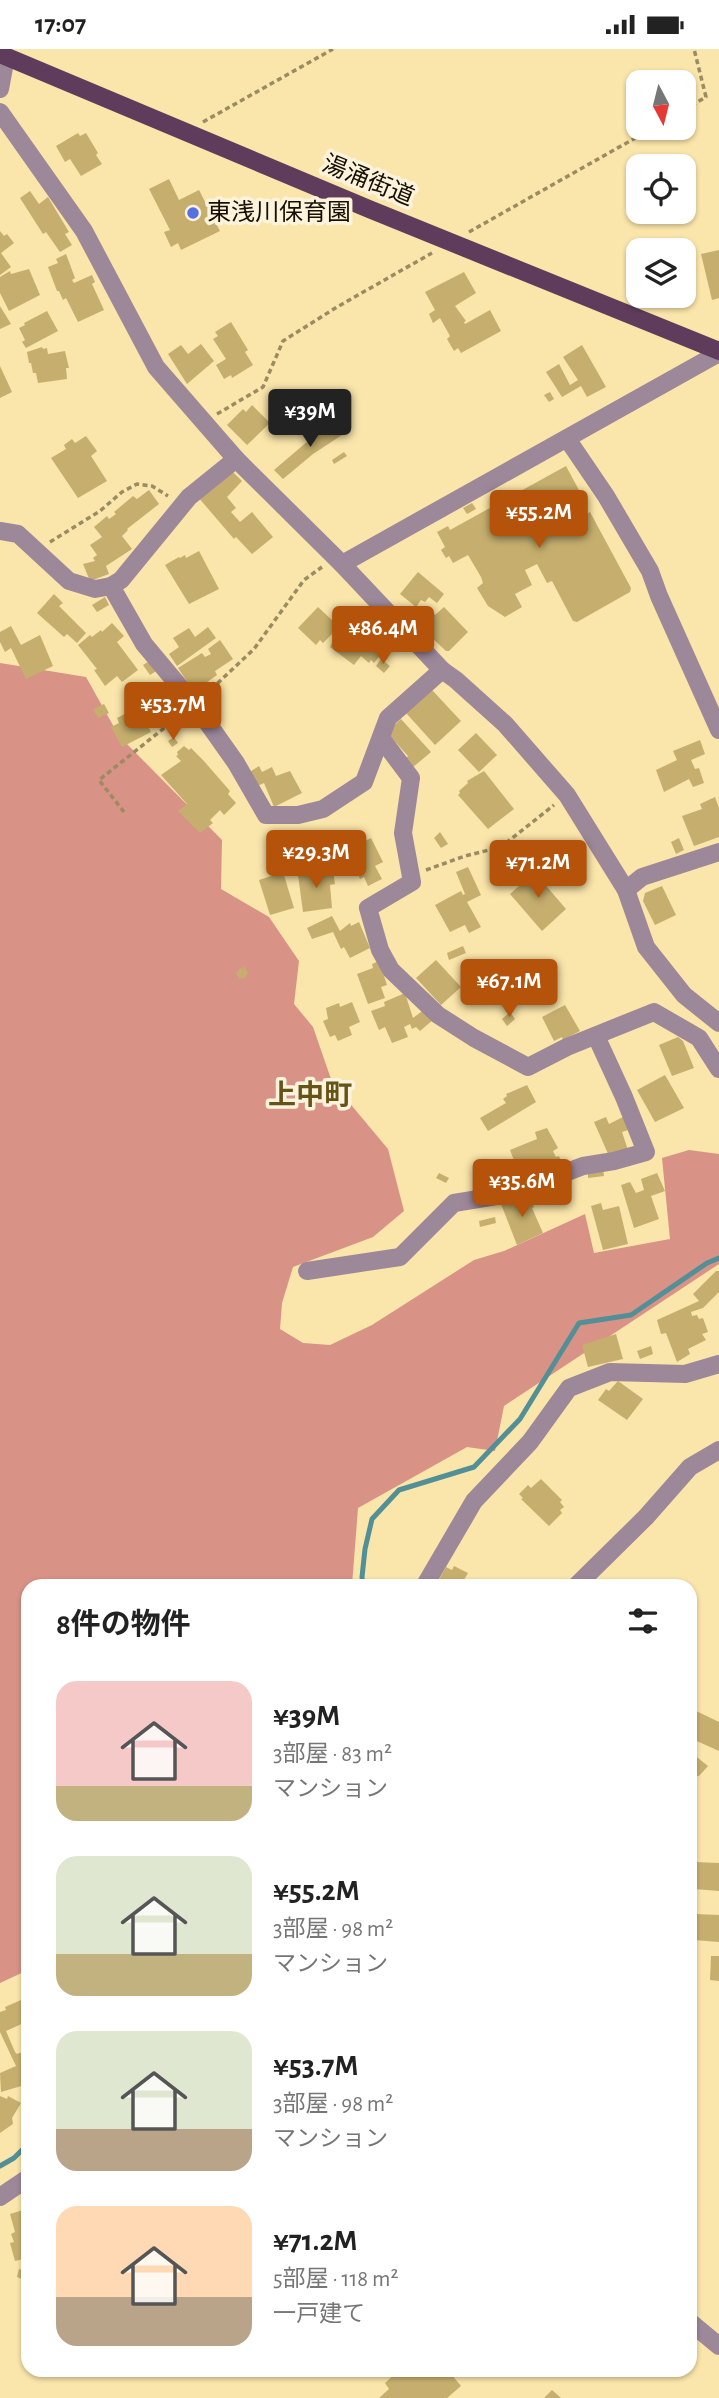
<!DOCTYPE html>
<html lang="ja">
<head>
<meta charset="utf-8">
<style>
  body { margin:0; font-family:"Alegreya Sans","Noto Sans JP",sans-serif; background:#f6f6f6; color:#222; height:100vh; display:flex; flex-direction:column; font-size:26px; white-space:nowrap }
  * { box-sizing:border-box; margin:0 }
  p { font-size:23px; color:#767676 }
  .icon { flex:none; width:38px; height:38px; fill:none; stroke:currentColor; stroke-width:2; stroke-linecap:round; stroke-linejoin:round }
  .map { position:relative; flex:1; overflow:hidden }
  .details { position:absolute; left:21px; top:1530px; width:676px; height:798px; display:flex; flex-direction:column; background:#fff; border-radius:21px; box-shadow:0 2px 5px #0004 }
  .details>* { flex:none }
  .needle { width:46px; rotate:173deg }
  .tools { position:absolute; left:626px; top:21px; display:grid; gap:14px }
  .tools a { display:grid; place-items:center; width:70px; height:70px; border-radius:14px; background:#fff; box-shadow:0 2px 5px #0004; font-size:35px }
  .price { position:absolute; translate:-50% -60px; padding:0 16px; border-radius:7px; background:#b45309; color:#fff; font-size:23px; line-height:46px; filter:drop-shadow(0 2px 4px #0008) }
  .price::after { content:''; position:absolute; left:50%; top:42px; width:21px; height:16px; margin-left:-10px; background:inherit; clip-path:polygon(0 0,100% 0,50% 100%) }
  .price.active { background:#222; color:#fff }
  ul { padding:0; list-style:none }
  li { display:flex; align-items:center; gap:21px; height:175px; padding:0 35px }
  li span { display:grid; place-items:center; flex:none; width:196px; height:140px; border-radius:21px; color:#555 }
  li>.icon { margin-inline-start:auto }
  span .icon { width:84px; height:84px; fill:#fffc; stroke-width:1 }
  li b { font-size:30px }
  h2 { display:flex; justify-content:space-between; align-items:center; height:84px; padding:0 35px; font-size:30px }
  .status { display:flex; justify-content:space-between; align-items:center; height:49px; padding:0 35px; background:#fff; direction:ltr }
  .status svg { height:19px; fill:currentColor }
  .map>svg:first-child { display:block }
  .forest { fill:#d99286 }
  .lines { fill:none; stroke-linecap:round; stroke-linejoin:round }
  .stream { stroke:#538f96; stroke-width:5 }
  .building { fill:#c6af6e }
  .path { stroke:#9a8b62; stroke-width:3.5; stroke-dasharray:5 3.5; stroke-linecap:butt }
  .minor { stroke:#9d889a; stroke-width:18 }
  .major { stroke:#5f3c5b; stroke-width:18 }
  .poi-dot { fill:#556fe5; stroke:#fcf3dc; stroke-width:2.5 }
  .labels { text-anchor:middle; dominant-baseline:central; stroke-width:7; stroke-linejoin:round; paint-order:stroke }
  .street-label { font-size:24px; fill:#170f00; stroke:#fcf3dc }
  .poi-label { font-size:24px; fill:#170f00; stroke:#fcf3dc; text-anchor:start }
  .quarter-label { font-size:28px; font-weight:bold; fill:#655318; stroke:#fcf3dc }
</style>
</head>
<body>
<div class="status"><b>17:07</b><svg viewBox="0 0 49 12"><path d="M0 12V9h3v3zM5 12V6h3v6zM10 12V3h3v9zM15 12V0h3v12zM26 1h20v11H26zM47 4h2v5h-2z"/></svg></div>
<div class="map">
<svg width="719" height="2349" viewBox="0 0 719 2349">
  <rect width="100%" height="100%" fill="#fae5aa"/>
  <polygon class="forest" points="0,614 86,628 119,687 222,791 221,840 269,868 299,912 294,955 313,978 332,1033 388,1100 404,1162 373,1188 293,1218 282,1254 280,1280 303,1294 330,1296 372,1276 474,1211 504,1202 585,1165 594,1204 670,1190 662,1109 689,1101 719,1105 719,1215 504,1357 495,1402 467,1398 358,1459 352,1536 28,1536 28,1921 0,1934"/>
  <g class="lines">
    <g class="stream">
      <polyline points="363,1536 362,1528 365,1500 372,1470 399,1441 474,1418 520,1370 579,1274 631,1266 707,1214 719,1209"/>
      <polyline points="0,2117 14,2109 28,2095"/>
    </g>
  </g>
  <g class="building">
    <polygon points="78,84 80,87 86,84 98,104 96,106 102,115 81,127 70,110 65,113 56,97"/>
    <polygon points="169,130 179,151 199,141 220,182 181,201 178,194 171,198 164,183 170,181 149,140"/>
    <polygon points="30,142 39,155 48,148 69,183 65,185 72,196 60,203 46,183 43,185 20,149"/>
    <polygon points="0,182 4,187 7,185 14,194 1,204 11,218 0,226"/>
    <polygon points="719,201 719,249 712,251 701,205"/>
    <polygon points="66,205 75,229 72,231 74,234 92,226 95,233 92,235 104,261 78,273 66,249 63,251 59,242 57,242 48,218 58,214 56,210"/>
    <polygon points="29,220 40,246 9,262 0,244 0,228 10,222 11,225"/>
    <polygon points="464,223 476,244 455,257 466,272 464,273 465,275 490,261 501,282 461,304 458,299 454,302 447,290 450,287 440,269 433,274 429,265 435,261 425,243"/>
    <polygon points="0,257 11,275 0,280"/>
    <polygon points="47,262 58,282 26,299 22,293 25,291 19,279 25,276 24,274"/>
    <polygon points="231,273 248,301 245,303 253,316 232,329 231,326 224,330 216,316 226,310 213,290 218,287 215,283"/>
    <polygon points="201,295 214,312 187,335 168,305 181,296 188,305"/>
    <polygon points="582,296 606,338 587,348 581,337 562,348 546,323 559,315 570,336 578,331 563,308"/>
    <polygon points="42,298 43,300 47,299 48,305 65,302 69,319 66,319 67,330 38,334 36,324 33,324 31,314 29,314 27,303"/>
    <polygon points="0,317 12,343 0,349"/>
    <polygon points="550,343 554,350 549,353 544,346"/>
    <polygon points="252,356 270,374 247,396 227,376 243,360 246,363"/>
    <polygon points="338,372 345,384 313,405 283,430 274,421 308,392"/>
    <polygon points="86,387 97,402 91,407 107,432 78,449 51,409 66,400 64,396 72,390 75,394"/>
    <polygon points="344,403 347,407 334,415 332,411"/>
    <polygon points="566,417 580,443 559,455 564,465 554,471 559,480 590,463 631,539 630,543 577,573 573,572 552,532 547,534 537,515 525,521 532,536 515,545 522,558 505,568 488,557 477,539 483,534 481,528 468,506 453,514 449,507 446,509 441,501 445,498 437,483 448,477 450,481"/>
    <polygon points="230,420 242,432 227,448 236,459 231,463 240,473 252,463 273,488 252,505 236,488 234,490 198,448"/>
    <polygon points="149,441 159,455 127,480 128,481 122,487 132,500 106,517 109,525 90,532 83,515 95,512 93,509 97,506 90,496 102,488 94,478 107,467 109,470 116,465 114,463 133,447 137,450"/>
    <polygon points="472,454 476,460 467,465 463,459"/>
    <polygon points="199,502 219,540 189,555 165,516 179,508 180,509 185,506 186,509"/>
    <polygon points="418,523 444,545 437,554 429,548 425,553 421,551 416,558 400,545"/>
    <polygon points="54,545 63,554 59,557 86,584 77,594 67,585 64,588 37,564"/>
    <polygon points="105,548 109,556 97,563 92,556"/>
    <polygon points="318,558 336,575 333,579 335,582 323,594 320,591 316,596 298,579"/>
    <polygon points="426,558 435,566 444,558 468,583 449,602 446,602 413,571"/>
    <polygon points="112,574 124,587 117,593 138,621 122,633 117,627 105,637 94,621 97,620 78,596 90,586 92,588 101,581 102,583"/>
    <polygon points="11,577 21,596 40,586 53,617 26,630 11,599 5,603 0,593 0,583"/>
    <polygon points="208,578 216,589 177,617 169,605 179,598 173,589 189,579 195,588"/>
    <polygon points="358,580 384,601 374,614 371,611 369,614 361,607 354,616 330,598 333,592 342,598 345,594 340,589 346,582 352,587"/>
    <polygon points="220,591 233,610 215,622 217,626 200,638 197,633 190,637 178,619 202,604 205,608 211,605 208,600"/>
    <polygon points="381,610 390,617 384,624 376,617"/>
    <polygon points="151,611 158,621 150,626 143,616"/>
    <polygon points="432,641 461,672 435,696 406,664"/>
    <polygon points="104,655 109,664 98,669 93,660"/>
    <polygon points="138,658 151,683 122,698 111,678 119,674 117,669"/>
    <polygon points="401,670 431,703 412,719 405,710 408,707 390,687 391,679"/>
    <polygon points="476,684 497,706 479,723 458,701"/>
    <polygon points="174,688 178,694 172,698 168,692"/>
    <polygon points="700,691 705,705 691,711 695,720 699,719 704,734 693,738 689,730 664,743 656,721 677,711 673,702"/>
    <polygon points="184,697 189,701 191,699 203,711 230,742 228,745 236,754 224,766 220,761 210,771 213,774 200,784 178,762 187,755 161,726 181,712 176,707 178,706 177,703"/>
    <polygon points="259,717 262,723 272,718 276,727 290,722 302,744 274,758 264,734 255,738 248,724"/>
    <polygon points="484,722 514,760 488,780 458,746 460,744 459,742 468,734 467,732"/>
    <polygon points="715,748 719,759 719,788 694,797 682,767 702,760 700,755"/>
    <polygon points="440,783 448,795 441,799 434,789"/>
    <polygon points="371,789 383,813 375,817 382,830 368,837 364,828 360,830 356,821 352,822 349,816 347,817 343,802 346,801 345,798 361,790 363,793"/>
    <polygon points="679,789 684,801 676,805 671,793"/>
    <polygon points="300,812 301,820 295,821 294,813"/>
    <polygon points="468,818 481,846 467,853 481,878 469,884 465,876 450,883 435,856 461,842 463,846 465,845 456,823"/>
    <polygon points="541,818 548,825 542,832 566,860 542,882 510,845"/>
    <polygon points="333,821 335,835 330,836 332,859 303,863 298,826"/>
    <polygon points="283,823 294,859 270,866 259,831"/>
    <polygon points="662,837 676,866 655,876 643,852 645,844"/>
    <polygon points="332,867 340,882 350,874 351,877 359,873 370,899 350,909 344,898 341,900 333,883 312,890 307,879"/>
    <polygon points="463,897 466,904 449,911 447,904"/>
    <polygon points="436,911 461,938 441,956 416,929"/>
    <polygon points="379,912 387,936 381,938 385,949 368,955 357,925 373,919 372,915"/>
    <polygon points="244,917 248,924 244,930 241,928 240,930 236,925 240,919 242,920"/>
    <polygon points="405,944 413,969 425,960 434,970 420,982 416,978 412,980 410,975 404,978 408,988 392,994 385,978 379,981 371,962 385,957 384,953"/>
    <polygon points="352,953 360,973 349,978 352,986 338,992 335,986 330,988 323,972 328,970 326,959 339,954 340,958"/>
    <polygon points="565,956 580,982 563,991 562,988 554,992 542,968"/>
    <polygon points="510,963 515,970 507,977 502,970"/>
    <polygon points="678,988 683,992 694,1019 672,1027 659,996"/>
    <polygon points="665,1026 684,1059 655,1073 637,1041"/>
    <polygon points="527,1036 536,1053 488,1082 480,1069 506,1054 503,1050 507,1047 506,1045"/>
    <polygon points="606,1068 609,1075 623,1068 628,1081 622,1083 628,1101 609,1107 594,1073"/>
    <polygon points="547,1079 558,1099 553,1102 556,1108 559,1107 564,1119 551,1124 548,1117 520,1127 510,1101 537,1090 535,1083"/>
    <polygon points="603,1120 604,1127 588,1129 588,1122"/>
    <polygon points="439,1124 449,1129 446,1134 436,1129"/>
    <polygon points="657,1124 665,1142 651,1147 659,1170 634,1179 621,1136 630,1133 636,1144 644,1141 641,1130"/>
    <polygon points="529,1144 534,1158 532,1159 543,1184 517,1196 501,1155"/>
    <polygon points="601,1154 603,1161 619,1157 628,1195 603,1201 591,1157"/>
    <polygon points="495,1168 496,1174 480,1178 479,1172"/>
    <polygon points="716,1222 719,1222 719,1243 703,1259 691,1263 692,1267 697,1266 699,1270 703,1269 708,1283 702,1285 706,1291 688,1300 690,1305 677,1313 666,1284 661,1285 657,1271 699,1252 693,1245"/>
    <polygon points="616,1285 623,1310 588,1318 582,1296"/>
    <polygon points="651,1297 653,1305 640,1310 637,1302"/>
    <polygon points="618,1332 643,1350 627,1371 598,1351 606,1340 609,1342"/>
    <polygon points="541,1430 562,1451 560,1453 564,1458 560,1461 562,1464 549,1477 521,1450 523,1449 519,1445 528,1436 531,1439"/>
    <polygon points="454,1517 468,1524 461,1536 436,1536 446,1518 452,1521"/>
    <polygon points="692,1660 719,1673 719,1702 690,1689"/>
    <polygon points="690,1697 695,1699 693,1705 708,1717 699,1727 690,1728"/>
    <polygon points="695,1813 719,1814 719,1842 694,1840"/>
    <polygon points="695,1865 719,1866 719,1893 694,1891"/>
    <polygon points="711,1907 719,1907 719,1932 710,1931"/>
    <polygon points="28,1948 28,1972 6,1982 15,2003 17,2005 28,2001 28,2035 1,2043 0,2024 16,2017 0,1983 0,1963 6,1961 5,1958"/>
    <polygon points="0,2047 7,2050 8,2047 21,2054 12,2069 13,2075 0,2084"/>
    <polygon points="26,2160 28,2209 15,2212 10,2194 14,2193 11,2185 15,2183 10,2165"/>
    <polygon points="19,2220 25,2222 22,2230 17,2228"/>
    <polygon points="400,2320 447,2320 461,2337 447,2349 379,2349 389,2340 385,2334"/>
    <polygon points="552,2341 561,2349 544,2349"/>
  </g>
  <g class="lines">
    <g class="path">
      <polyline points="684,61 706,48 694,0"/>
      <polyline points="203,73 333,0"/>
      <polyline points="469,183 653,79"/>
      <polyline points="217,365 263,338 283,292 337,258 432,204"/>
      <polyline points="50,493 100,462 122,443 137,435 152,437 168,447"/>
      <polyline points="205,646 254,600 304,531 322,518"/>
      <polyline points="124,763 99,731 183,664"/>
      <polyline points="426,821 465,807 501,798 554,756"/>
    </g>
    <g class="minor">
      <polyline points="0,40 6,8"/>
      <polyline points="0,63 84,182 156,318 236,410 342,515 442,621 456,631 505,675 567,746 626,841 646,898 684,946 719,974"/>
      <polyline points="568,391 606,447 650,522 659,547 719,681"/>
      <polyline points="0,482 18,485 69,532 95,540 111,537 121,531 189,448 236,410"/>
      <polyline points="342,515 719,304"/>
      <polyline points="111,537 144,595 195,656 236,714 266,766 298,766 323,760 364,733 388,669 442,621"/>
      <polyline points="381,689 411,729 403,784 412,833 368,859 380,901 391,921 438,966 474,989 528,1018 567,998 654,963 699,989 719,1020"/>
      <polyline points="626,841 642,828 719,803"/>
      <polyline points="307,1222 400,1208 454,1154 509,1145 583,1117 614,1112 646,1103 624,1048 596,987"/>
      <polyline points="425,1536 474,1452 530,1393 569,1339 610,1323 685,1325 719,1315"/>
      <polyline points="577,1536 646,1468 690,1418 719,1401"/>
      <polyline points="0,2148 28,2129"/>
      <polyline points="690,2273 719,2297"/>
    </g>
    <polyline class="major" points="0,5 369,160 719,302"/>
  </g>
  <circle class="poi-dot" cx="193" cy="164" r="7"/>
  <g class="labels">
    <g class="street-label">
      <text transform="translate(368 132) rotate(22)">湯涌街道</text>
    </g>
    <g class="poi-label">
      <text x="207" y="164">東浅川保育園</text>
    </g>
    <g class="quarter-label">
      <text x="310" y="1047">上中町</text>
    </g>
  </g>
</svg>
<div class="tools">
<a><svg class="needle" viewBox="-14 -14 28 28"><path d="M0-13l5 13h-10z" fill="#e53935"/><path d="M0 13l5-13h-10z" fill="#767676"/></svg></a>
<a><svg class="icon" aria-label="locate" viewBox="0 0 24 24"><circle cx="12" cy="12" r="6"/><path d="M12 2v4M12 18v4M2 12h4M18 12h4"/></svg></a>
<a><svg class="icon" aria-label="layers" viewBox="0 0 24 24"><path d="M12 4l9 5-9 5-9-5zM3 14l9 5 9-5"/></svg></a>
</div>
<b class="price active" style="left:310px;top:400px">¥39M</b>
<b class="price" style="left:539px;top:501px">¥55.2M</b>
<b class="price" style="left:383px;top:617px">¥86.4M</b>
<b class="price" style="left:173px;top:693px">¥53.7M</b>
<b class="price" style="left:316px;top:841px">¥29.3M</b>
<b class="price" style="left:538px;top:851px">¥71.2M</b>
<b class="price" style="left:509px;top:970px">¥67.1M</b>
<b class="price" style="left:522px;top:1170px">¥35.6M</b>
<section class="details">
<h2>8件の物件<svg class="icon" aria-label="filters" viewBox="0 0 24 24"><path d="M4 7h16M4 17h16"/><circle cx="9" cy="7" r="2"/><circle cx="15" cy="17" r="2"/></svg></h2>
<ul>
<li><span style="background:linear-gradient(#f6c9c9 75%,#c2b280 0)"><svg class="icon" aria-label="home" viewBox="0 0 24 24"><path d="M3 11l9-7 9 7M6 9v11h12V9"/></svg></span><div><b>¥39M</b><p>3部屋 · 83 m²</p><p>マンション</p></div></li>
<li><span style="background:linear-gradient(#dfe7d0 70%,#c2b280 0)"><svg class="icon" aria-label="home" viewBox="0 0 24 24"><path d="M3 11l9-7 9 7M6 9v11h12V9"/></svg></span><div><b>¥55.2M</b><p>3部屋 · 98 m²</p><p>マンション</p></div></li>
<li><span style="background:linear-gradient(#dfe7d0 70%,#b9a48a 0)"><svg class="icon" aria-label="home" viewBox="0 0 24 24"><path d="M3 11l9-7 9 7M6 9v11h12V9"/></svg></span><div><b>¥53.7M</b><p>3部屋 · 98 m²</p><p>マンション</p></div></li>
<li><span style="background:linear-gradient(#ffd9b3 65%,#b9a48a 0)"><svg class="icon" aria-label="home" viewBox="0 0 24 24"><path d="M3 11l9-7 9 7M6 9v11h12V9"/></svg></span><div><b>¥71.2M</b><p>5部屋 · 118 m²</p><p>一戸建て</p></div></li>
</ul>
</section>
</div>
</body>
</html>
